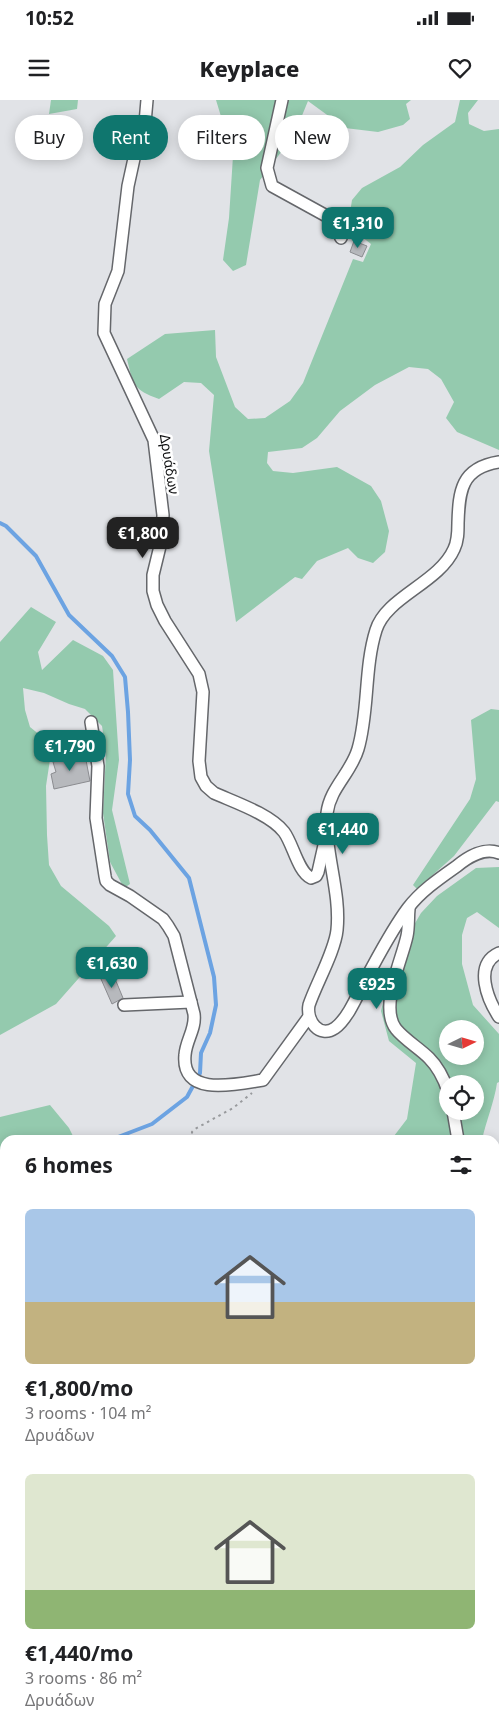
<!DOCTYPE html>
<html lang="en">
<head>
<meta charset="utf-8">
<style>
  body { margin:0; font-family:"Noto Sans",sans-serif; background:#f6f6f6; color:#202124; height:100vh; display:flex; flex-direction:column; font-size:19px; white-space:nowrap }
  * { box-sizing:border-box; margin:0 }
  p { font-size:16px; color:#757577 }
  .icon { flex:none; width:28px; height:28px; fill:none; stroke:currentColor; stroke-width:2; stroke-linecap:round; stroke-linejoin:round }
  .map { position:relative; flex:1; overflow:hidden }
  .side { position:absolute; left:0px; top:1035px; width:500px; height:600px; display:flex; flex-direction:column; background:#fff; border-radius:15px 15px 0 0; box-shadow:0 2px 12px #0003 }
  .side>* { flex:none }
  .banner { position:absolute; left:15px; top:15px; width:470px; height:45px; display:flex; gap:10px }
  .needle { width:32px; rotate:85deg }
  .buttons { position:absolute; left:439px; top:920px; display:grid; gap:10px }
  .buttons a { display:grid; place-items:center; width:45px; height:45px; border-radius:50%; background:#fff; box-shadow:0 2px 12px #0003; font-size:25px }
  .price { position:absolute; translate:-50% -42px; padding:0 11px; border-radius:10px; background:#0f766e; color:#fff; font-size:16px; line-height:32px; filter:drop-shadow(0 1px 2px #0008) }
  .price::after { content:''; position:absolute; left:50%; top:30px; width:15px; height:11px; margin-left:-8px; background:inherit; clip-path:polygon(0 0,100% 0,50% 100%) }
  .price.active { background:#222; color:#fff }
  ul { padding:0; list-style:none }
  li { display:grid; align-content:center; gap:10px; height:265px; padding:0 25px }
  li span { display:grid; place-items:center; height:155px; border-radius:8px; color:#555 }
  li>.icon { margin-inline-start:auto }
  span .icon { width:90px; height:90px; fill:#fffc; stroke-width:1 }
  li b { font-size:21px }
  h2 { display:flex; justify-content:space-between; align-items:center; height:60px; padding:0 25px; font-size:21px }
  .pill { padding:0 18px; border-radius:22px; background:#fff; box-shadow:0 2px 12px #0003; font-size:18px; line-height:45px }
  .pill.active { background:#0f766e; color:#fff }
  .status { display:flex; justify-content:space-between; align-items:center; height:35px; padding:0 25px; background:#fff; direction:ltr }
  .status svg { height:14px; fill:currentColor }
  header { display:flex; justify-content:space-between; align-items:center; height:65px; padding:0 25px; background:#fff; font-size:22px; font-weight:800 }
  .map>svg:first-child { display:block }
  .green { fill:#94caae; fill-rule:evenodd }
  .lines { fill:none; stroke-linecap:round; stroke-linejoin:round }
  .stream { stroke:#6ca3e2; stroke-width:4 }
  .building { fill:#b7b9bd; stroke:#8b8c90 }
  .minor-casing { stroke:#65676b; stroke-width:14 }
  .path { stroke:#989a9d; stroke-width:2; stroke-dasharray:2.5 4; stroke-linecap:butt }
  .minor { stroke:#fff; stroke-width:11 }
  .labels { text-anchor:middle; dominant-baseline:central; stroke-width:5; stroke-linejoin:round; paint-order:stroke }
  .street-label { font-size:14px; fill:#101112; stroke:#fff }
</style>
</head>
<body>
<div class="status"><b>10:52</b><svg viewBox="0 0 49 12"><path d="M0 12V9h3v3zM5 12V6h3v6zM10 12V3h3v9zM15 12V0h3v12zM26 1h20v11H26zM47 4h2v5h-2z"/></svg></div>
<header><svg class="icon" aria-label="menu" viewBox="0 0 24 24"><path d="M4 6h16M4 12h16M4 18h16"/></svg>Keyplace<svg class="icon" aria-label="heart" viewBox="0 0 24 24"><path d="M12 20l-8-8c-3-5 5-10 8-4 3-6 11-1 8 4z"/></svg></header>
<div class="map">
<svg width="499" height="1635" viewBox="0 0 499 1635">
  <rect width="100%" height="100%" fill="#e1e3e7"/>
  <g class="green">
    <polygon points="51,0 78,0 77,9 49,14"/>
    <polygon points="216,0 411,0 406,4 410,19 403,25 378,32 345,28 308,1 294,35 260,80 246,165 233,171 223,160 229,118 233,56"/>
    <path d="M460,0h18l-10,13 1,11 15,7 15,-2v321l-42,-18 -11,-14 8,-16 -13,-23 -13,-10 -19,-2 -34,18 -35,26 -23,27 -15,10 -34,4 -1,11 6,8 20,2 44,-6 34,19 10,15 8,30 -4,21 -12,11 -15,-5 -10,-10 -31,13 -15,18 -7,-2 -59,45 -27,-171 5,-56 -13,-12 -17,-1 -25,17c-26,-9 -26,-15 -32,-40l38,-25 50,-4 1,27 19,50 13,12 17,-1 25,-17 13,-18 50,-124 10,3 8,-18 -14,-11 -8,-14 3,-19 10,-12 38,-21 23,-22 32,-23z"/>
    <polygon points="31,507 56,522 38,552 42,570 73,540 103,556 113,570 119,660 112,710 130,784 124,788 110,762 103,713 106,653 102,626 85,609 69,604 44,593 23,588 25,610 30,627 46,640 51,653 46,686 47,735 49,765 61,786 109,826 116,836 56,904 0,935 0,542"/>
    <polygon points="491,609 499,610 499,702 496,701 454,756 417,789 413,785 470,699 476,679 471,620"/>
    <path d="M499,767v61l-22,-16 -10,6 -5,17v29l11,41 26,29v48l-2,1c-3,20 -11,38 -15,57h-88v-4l13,-17 9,-56 -27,-22 -8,-30 12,-50 28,-48 16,-17 39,-28zM448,929h27v27h-27zM448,984h27v27h-27z"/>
    <polygon points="50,1005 69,1028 75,1040 5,1040 5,1523 0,1525 0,1017"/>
    <polygon points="495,1109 499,1113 499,1383 495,1391"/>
    <polygon points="499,1406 499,1572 495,1566 495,1414"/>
    <polygon points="5,1616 5,1630 134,1630 133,1635 0,1635 0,1619"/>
    <polygon points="323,1630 392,1630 390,1635 326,1635"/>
  </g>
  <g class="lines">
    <polyline class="stream" points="0,423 6,426 36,456 69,515 112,556 125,577 128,612 130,660 128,694 135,716 150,730 189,778 214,877 216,905 210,933 201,953 200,973 187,997 152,1024 118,1037"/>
  </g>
  <g class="building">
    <polygon points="131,23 133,36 126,37 127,41 117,43 114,26"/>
    <polygon points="354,141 367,146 362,157 350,152"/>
    <polygon points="85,655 90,681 54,689 51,674 56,672 53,662"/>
    <polygon points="113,874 123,898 112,904 101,879"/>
  </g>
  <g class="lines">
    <g class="minor-casing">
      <g id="minor">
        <path d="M147,0l-2,23 -10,31 -7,32 -10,85 -13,33 -1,29 50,107 9,75 -1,23 -9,37v16l4,14 8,16 34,53 4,18 -4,69 2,16 5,9 8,7c20,9 56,21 70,39 9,12 14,40 27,46l5,-2 2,-4 9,-40"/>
        <polyline points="282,0 267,68 272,86 332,119 341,138"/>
        <path d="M499,362c-38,6 -40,29 -41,61 0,9 0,18 -4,26 -15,34 -68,48 -78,81 -12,38 -7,82 -18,119 -7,24 -28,39 -31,64 -3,39 14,78 10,117 -2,21 -21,54 -28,75 -3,15 10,34 26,23 14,-10 25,-39 34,-55 12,-22 24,-45 39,-65 13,-17 32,-30 49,-42 11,-9 28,-19 42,-13"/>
        <path d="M91,622l7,44 -2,52 9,58 1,5 4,4 20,11 33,23 5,7 6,10 20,78c2,15 -8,26 -9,41 -4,43 52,29 78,25l45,-62"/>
        <path d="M409,809c-1,9 0,18 -2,27 -5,24 -28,71 -11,93 9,11 23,19 33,29 9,9 15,21 19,33"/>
        <path d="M499,853c-26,12 -11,47 0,64"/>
        <polyline points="124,905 191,902"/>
        <polyline points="453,1011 458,1040"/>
        <polyline points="495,1133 497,1139 495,1152"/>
        <polyline points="495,1401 499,1394"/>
        <polyline points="335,1630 338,1635"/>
        <polyline points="367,1635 370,1630"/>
        <polyline points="408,1635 409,1630"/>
      </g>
    </g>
    <polyline class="path" points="192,1040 192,1032 195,1029 233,1008 252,993"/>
    <use href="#minor" class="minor"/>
  </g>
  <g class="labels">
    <g class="street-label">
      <text transform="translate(170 364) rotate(81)">Δρυάδων</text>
    </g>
  </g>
</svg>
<div class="buttons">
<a><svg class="needle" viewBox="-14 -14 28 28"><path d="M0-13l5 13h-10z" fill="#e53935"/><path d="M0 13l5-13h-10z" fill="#757577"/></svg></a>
<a><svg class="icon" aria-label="locate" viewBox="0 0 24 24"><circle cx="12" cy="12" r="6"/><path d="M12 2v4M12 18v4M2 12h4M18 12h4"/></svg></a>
</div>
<b class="price" style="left:358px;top:149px">€1,310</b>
<b class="price active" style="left:143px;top:459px">€1,800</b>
<b class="price" style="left:70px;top:672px">€1,790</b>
<b class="price" style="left:343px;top:755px">€1,440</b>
<b class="price" style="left:112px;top:889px">€1,630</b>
<b class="price" style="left:377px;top:910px">€925</b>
<div class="banner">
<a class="pill">Buy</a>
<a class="pill active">Rent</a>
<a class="pill">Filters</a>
<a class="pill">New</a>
</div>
<section class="side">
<h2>6 homes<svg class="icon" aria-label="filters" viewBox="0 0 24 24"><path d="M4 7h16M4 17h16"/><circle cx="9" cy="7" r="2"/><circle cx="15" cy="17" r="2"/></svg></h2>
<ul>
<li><span style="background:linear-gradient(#a9c7e8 60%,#c2b280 0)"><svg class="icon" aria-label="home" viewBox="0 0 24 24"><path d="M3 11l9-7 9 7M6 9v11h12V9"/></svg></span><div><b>€1,800/mo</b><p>3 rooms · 104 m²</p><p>Δρυάδων</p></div></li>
<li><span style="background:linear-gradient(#dfe7d0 75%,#8fb573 0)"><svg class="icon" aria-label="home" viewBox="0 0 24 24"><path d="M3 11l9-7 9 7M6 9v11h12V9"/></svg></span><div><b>€1,440/mo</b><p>3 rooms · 86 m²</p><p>Δρυάδων</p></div></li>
</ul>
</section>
</div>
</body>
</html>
